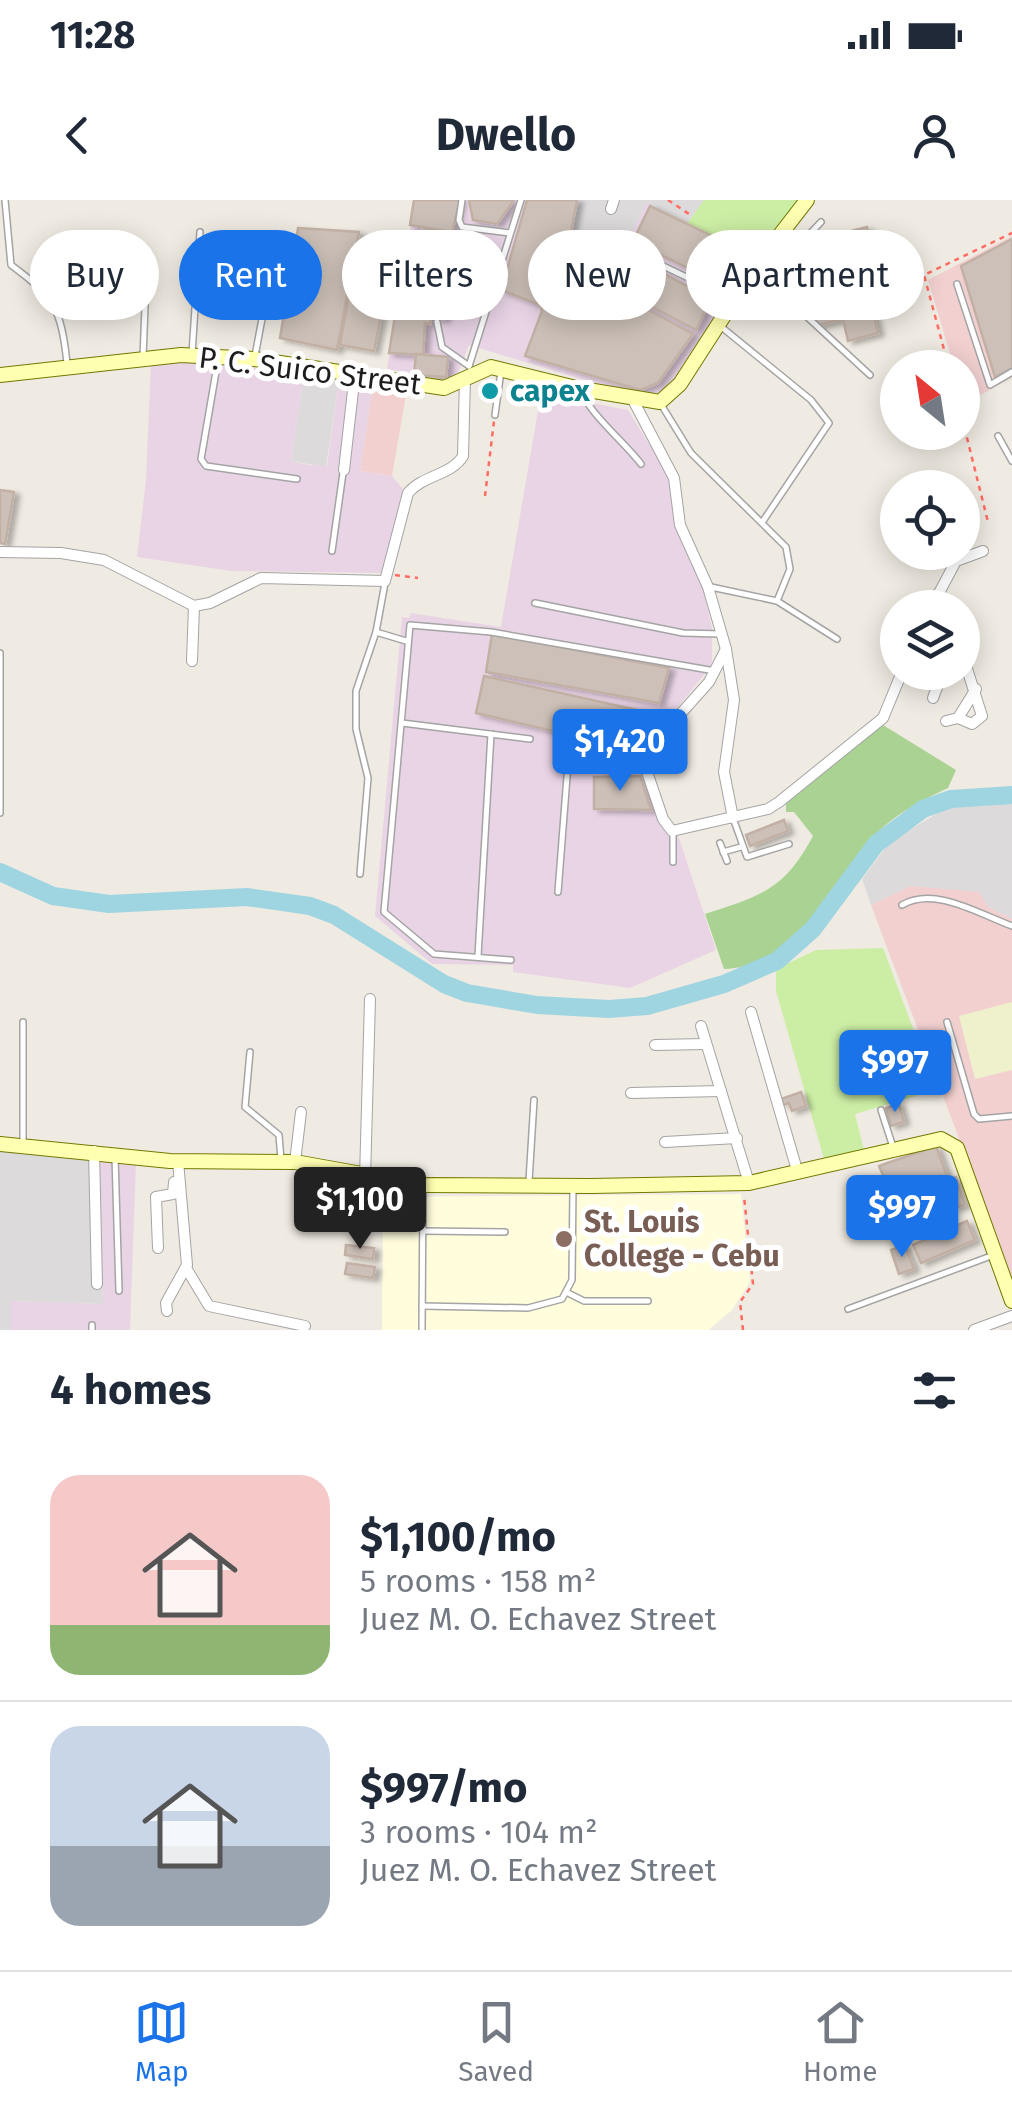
<!DOCTYPE html>
<html lang="en">
<head>
<meta charset="utf-8">
<style>
  body { margin:0; font-family:"Fira Sans",sans-serif; background:#f2f2f3; color:#1f2937; height:100vh; display:flex; flex-direction:column; font-size:38px; white-space:nowrap }
  * { box-sizing:border-box; margin:0 }
  p { font-size:32px; color:#747a83 }
  .icon { flex:none; width:55px; height:55px; fill:none; stroke:currentColor; stroke-width:2; stroke-linecap:round; stroke-linejoin:round }
  .map { position:relative; height:1130px; overflow:hidden }
  .panel { display:flex; flex-direction:column; background:#fff; flex:1 }
  .panel>* { flex:none }
  .banner { position:absolute; left:30px; top:30px; width:952px; height:90px; display:flex; gap:20px }
  .needle { width:65px; rotate:330deg }
  .fabs { position:absolute; left:880px; top:150px; display:grid; gap:20px }
  .fabs a { display:grid; place-items:center; width:100px; height:100px; border-radius:50%; background:#fff; box-shadow:0 5px 25px #0003; font-size:50px }
  .price { position:absolute; translate:-50% -85px; padding:0 22px; border-radius:10px; background:#1a73e8; color:#fff; font-size:32px; line-height:65px; filter:drop-shadow(0 2px 5px #0008) }
  .price::after { content:''; position:absolute; left:50%; top:60px; width:30px; height:22px; margin-left:-15px; background:inherit; clip-path:polygon(0 0,100% 0,50% 100%) }
  .price.current { background:#222; color:#fff }
  ul { padding:0; list-style:none }
  li { display:flex; align-items:center; gap:30px; height:250px; padding:0 50px }
  li+li { border-top:2px solid #e0e1e3 }
  li span { display:grid; place-items:center; flex:none; width:280px; height:200px; border-radius:30px; color:#555 }
  li>.icon { margin-inline-start:auto }
  span .icon { width:120px; height:120px; fill:#fffc; stroke-width:1 }
  li b { font-size:42px }
  h2 { display:flex; justify-content:space-between; align-items:center; height:120px; padding:0 50px; font-size:42px }
  .tag { padding:0 35px; border-radius:45px; background:#fff; box-shadow:0 5px 25px #0003; font-size:35px; line-height:90px }
  .tag.current { background:#1a73e8; color:#fff }
  .status { display:flex; justify-content:space-between; align-items:center; height:70px; padding:0 50px; background:#fff; direction:ltr }
  .status svg { height:28px; fill:currentColor }
  header { display:flex; justify-content:space-between; align-items:center; height:130px; padding:0 50px; background:#fff; font-size:45px; font-weight:700 }
  .dock { display:flex; justify-content:space-around; align-items:center; height:140px; border-top:2px solid #e0e1e3; background:#fff; font-size:28px; color:#747a83 }
  .dock a { display:grid; justify-items:center; gap:5px }
  .dock .current { color:#1a73e8 }
  .map>svg:first-child { display:block }
  .residential { fill:#dcdada }
  .commercial { fill:#f2d0d0 }
  .industrial { fill:#e9d4e6 }
  .education { fill:#fffddc }
  .farmland { fill:#eff0cc }
  .grass { fill:#cceea4 }
  .forest { fill:#a9d293 }
  .lines { fill:none; stroke-linecap:round; stroke-linejoin:round }
  .river { stroke:#9fd5e1; stroke-width:18 }
  .building { fill:#ccc0b8; stroke:#c2b0a4; stroke-width:2.5; filter:url(#shadow) }
  .lane-casing { stroke:#a4a4a4; stroke-width:8 }
  .street-casing { stroke:#a4a4a4; stroke-width:12 }
  .secondary-casing { stroke:#727900; stroke-width:16 }
  .path { stroke:#ff6c64; stroke-width:2.5; stroke-dasharray:5 5; stroke-linecap:butt }
  .lane { stroke:#fff; stroke-width:5 }
  .street { stroke:#fff; stroke-width:10 }
  .secondary { stroke:#ffffb1; stroke-width:14 }
  .culture-dot { fill:#0f9aa8; stroke:#fff; stroke-width:4 }
  .education-dot { fill:#8d6e63; stroke:#fff; stroke-width:4 }
  .labels { text-anchor:middle; dominant-baseline:central; stroke-width:10; stroke-linejoin:round; paint-order:stroke }
  .street-label { font-size:30px; fill:#1d1d1d; stroke:#fff }
  .culture-label { font-size:30px; font-weight:bold; fill:#0d838f; stroke:#fff; text-anchor:start }
  .education-label { font-size:30px; font-weight:bold; fill:#785e54; stroke:#fff; text-anchor:start }
</style>
</head>
<body>
<div class="status"><b>11:28</b><svg viewBox="0 0 49 12"><path d="M0 12V9h3v3zM5 12V6h3v6zM10 12V3h3v9zM15 12V0h3v12zM26 1h20v11H26zM47 4h2v5h-2z"/></svg></div>
<header><svg class="icon" aria-label="back" viewBox="0 0 24 24"><path d="M15 5l-7 7 7 7"/></svg>Dwello<svg class="icon" aria-label="person" viewBox="0 0 24 24"><circle cx="12" cy="8" r="4"/><path d="M4 21q1-7 8-7t8 7"/></svg></header>
<div class="map">
<svg width="1012" height="1130" viewBox="0 0 1012 1130">
  <defs>
    <filter id="shadow"><feDropShadow dx="5.5" dy="3" stdDeviation="2.5" flood-color="#0004"/></filter>
  </defs>
  <rect width="100%" height="100%" fill="#f0ebe2"/>
  <g class="residential">
    <polygon points="579,0 704,0 687,24 646,4 620,63 567,51"/>
    <polygon points="304,173 339,178 326,267 291,261"/>
    <polygon points="954,603 1012,604 1012,719 988,707 911,686 871,705 862,679 889,643"/>
    <polygon points="0,946 97,957 103,1104 11,1101 11,1130 0,1130"/>
  </g>
  <g class="commercial">
    <polygon points="1012,36 1012,177 965,204 962,168 954,167 928,80"/>
    <polygon points="373,184 407,189 392,276 360,271"/>
    <polygon points="911,686 979,692 988,707 1012,719 1012,1079 871,705"/>
  </g>
  <g class="industrial">
    <polygon points="415,0 579,0 567,51 619,63 646,3 755,57 672,188 656,198 640,197 469,145 455,181 387,169"/>
    <polygon points="192,161 304,173 291,261 309,265 327,266 339,178 373,184 360,271 392,276 403,289 382,373 231,371 137,357 146,279 151,162"/>
    <polygon points="541,193 628,210 667,273 678,335 702,385 712,428 712,465 638,556 668,635 678,635 716,750 630,788 513,772 513,765 432,764 375,716 402,417 409,418 411,413 501,427"/>
    <polygon points="97,957 136,961 130,1130 11,1130 11,1101 103,1104"/>
  </g>
  <polygon class="education" points="741,994 750,1082 732,1110 708,1130 382,1130 383,997"/>
  <polygon class="farmland" points="1012,802 1012,870 975,879 959,816"/>
  <g class="grass">
    <polygon points="704,0 799,0 755,57 687,24"/>
    <polygon points="883,748 936,890 855,914 864,950 824,959 776,791 776,769 816,750"/>
  </g>
  <path class="forest" d="M883,525l73,45 -8,18c-29,14 -56,27 -77,52 -8,10 -13,24 -20,34 -32,45 -69,92 -127,95l-19,-55c56,-18 79,-24 108,-78l-19,-24h-8v-12z"/>
  <g class="lines">
    <polyline class="river" points="0,672 53,696 109,704 247,697 310,706 334,715 444,784 467,793 537,805 609,809 647,806 724,784 777,761 813,729 876,644 923,609 951,599 1012,595"/>
  </g>
  <g class="building">
    <polygon points="414,0 460,0 452,32 410,25"/>
    <polygon points="469,0 514,0 497,24 473,20"/>
    <polygon points="527,0 577,0 568,47 602,56 598,66 611,70 606,87 693,134 658,183 640,190 525,156 542,111 540,105 501,90"/>
    <polygon points="650,6 737,48 720,84 633,41"/>
    <polygon points="867,27 887,108 836,121 816,40"/>
    <polygon points="298,28 359,32 337,150 280,138"/>
    <polygon points="424,30 474,34 474,45 423,40"/>
    <polygon points="1012,39 1012,168 995,177 961,66"/>
    <polygon points="406,46 454,52 444,119 431,117 430,124 425,123 423,155 389,153"/>
    <polygon points="817,49 835,121 816,126 798,54"/>
    <polygon points="626,53 711,99 696,130 613,86"/>
    <polygon points="354,67 389,74 374,151 340,145"/>
    <polygon points="873,112 878,133 848,141 843,119"/>
    <polygon points="416,154 448,157 446,177 414,175"/>
    <polygon points="0,290 14,292 5,344 0,343"/>
    <polygon points="492,434 669,468 659,503 486,472"/>
    <polygon points="484,476 655,514 639,551 476,513"/>
    <polygon points="640,576 651,610 594,609 594,577"/>
    <polygon points="784,620 788,631 750,646 746,635"/>
    <polygon points="801,892 806,906 792,911 789,903 784,905 781,899"/>
    <polygon points="899,904 904,922 891,926 886,908"/>
    <polygon points="936,946 947,976 918,986 921,995 911,998 909,989 902,992 905,1001 896,1004 879,966"/>
    <polygon points="956,977 965,1005 955,1008 946,980"/>
    <polygon points="967,1021 975,1040 921,1063 913,1045"/>
    <polygon points="346,1045 374,1048 373,1059 345,1055"/>
    <polygon points="905,1045 914,1069 899,1074 891,1050"/>
    <polygon points="347,1063 375,1067 373,1078 345,1074"/>
  </g>
  <g class="lines">
    <g class="lane-casing">
      <g id="lane">
        <path d="M5,0l6,65c43,32 50,43 56,98"/>
        <polyline points="462,0 459,20 462,27 510,33"/>
        <polyline points="773,47 787,58 805,115 870,175"/>
        <polyline points="634,52 730,98"/>
        <polyline points="787,58 821,22"/>
        <polyline points="957,84 990,185 1012,172"/>
        <polyline points="437,122 442,147 469,166"/>
        <polyline points="719,125 811,200 829,223 763,321"/>
        <polyline points="192,154 200,32"/>
        <polyline points="255,156 264,108"/>
        <polyline points="143,157 146,82"/>
        <polyline points="218,160 201,259 206,266 297,279"/>
        <polyline points="469,166 521,0"/>
        <path d="M581,190c5,20 45,54 60,74"/>
        <polyline points="662,206 691,253 786,347 790,369 777,401"/>
        <polyline points="495,215 501,171"/>
        <polyline points="998,236 1012,261"/>
        <polyline points="332,351 343,273"/>
        <polyline points="711,387 777,401 837,439"/>
        <polyline points="535,403 683,433 721,434"/>
        <polyline points="376,432 406,441"/>
        <polyline points="0,453 0,613"/>
        <polyline points="402,523 530,539"/>
        <polyline points="733,618 747,657 789,644"/>
        <polyline points="673,634 673,662"/>
        <polyline points="720,643 727,661"/>
        <polyline points="723,652 741,647"/>
        <polyline points="360,674 368,578 356,529 356,491 376,432 385,383"/>
        <polyline points="558,692 569,551 577,546 642,562"/>
        <path d="M902,705c33,-19 77,9 110,21"/>
        <polyline points="478,756 491,534"/>
        <polyline points="511,760 434,754 384,712 410,425 491,432 715,471"/>
        <polyline points="947,822 974,914 979,919 1012,916"/>
        <polyline points="250,852 245,907 279,935 281,960"/>
        <polyline points="881,910 893,947"/>
        <polyline points="23,943 23,822"/>
        <polyline points="115,957 119,1091"/>
        <polyline points="529,981 534,900"/>
        <polyline points="423,1031 505,1032"/>
        <polyline points="568,1093 584,1101 648,1101"/>
        <polyline points="422,1106 528,1108 562,1099 572,1080 573,986"/>
        <polyline points="848,1109 991,1056"/>
        <polyline points="92,1130 92,1125"/>
        <polyline points="422,1130 423,988"/>
      </g>
    </g>
    <g class="street-casing">
      <g id="street">
        <polyline points="611,9 614,0"/>
        <polyline points="633,200 674,278 680,325 708,387 726,449 734,500 724,572 733,618"/>
        <polyline points="344,270 355,173"/>
        <path d="M0,352l61,1 43,7 90,46 16,-3 51,-25 124,3 23,-88c15,-18 44,-18 55,-37l2,-78"/>
        <polyline points="931,408 956,361 983,351"/>
        <polyline points="726,449 709,482 652,546 644,563 663,619 672,631 768,609 779,602 883,518 902,472"/>
        <polyline points="192,461 194,406"/>
        <polyline points="933,498 943,472"/>
        <polyline points="958,518 972,524 982,516 962,453"/>
        <polyline points="946,521 958,518 976,489"/>
        <polyline points="751,812 797,970"/>
        <polyline points="701,826 749,983"/>
        <polyline points="655,845 705,844"/>
        <polyline points="631,893 721,891"/>
        <polyline points="665,942 737,938"/>
        <polyline points="94,951 97,1084"/>
        <polyline points="295,962 301,912"/>
        <polyline points="365,978 370,799"/>
        <polyline points="158,1048 156,997 173,994 174,982"/>
        <polyline points="186,1068 209,1106 305,1126"/>
        <polyline points="167,1111 166,1103 187,1065 178,961"/>
        <polyline points="974,1130 1012,1116"/>
      </g>
    </g>
    <g class="secondary-casing">
      <g id="secondary">
        <polyline points="0,175 181,155 254,159 444,188 491,167 576,188 660,202 680,184 756,66 807,0"/>
        <polyline points="0,944 170,961 295,962 423,985 591,986 749,983 941,939 957,948 1012,1101"/>
      </g>
    </g>
    <g class="path">
      <polyline points="668,0 689,14"/>
      <polyline points="949,168 924,75 1012,33"/>
      <polyline points="962,218 988,322"/>
      <polyline points="485,296 494,221"/>
      <polyline points="395,375 418,378"/>
      <polyline points="743,1130 740,1102 753,1084 744,996"/>
    </g>
    <use href="#lane" class="lane"/>
    <use href="#street" class="street"/>
    <use href="#secondary" class="secondary"/>
  </g>
  <circle class="culture-dot" cx="490" cy="191" r="10"/>
  <circle class="education-dot" cx="564" cy="1039" r="10"/>
  <g class="labels">
    <g class="street-label">
      <text transform="translate(310 171) rotate(7)">P. C. Suico Street</text>
    </g>
    <g class="culture-label">
      <text x="510" y="191">capex</text>
    </g>
    <g class="education-label">
      <text x="584" y="1022">St. Louis<tspan x="584" dy="34">College - Cebu</tspan></text>
    </g>
  </g>
</svg>
<div class="fabs">
<a><svg class="needle" viewBox="-14 -14 28 28"><path d="M0-13l5 13h-10z" fill="#e53935"/><path d="M0 13l5-13h-10z" fill="#747a83"/></svg></a>
<a><svg class="icon" aria-label="locate" viewBox="0 0 24 24"><circle cx="12" cy="12" r="6"/><path d="M12 2v4M12 18v4M2 12h4M18 12h4"/></svg></a>
<a><svg class="icon" aria-label="layers" viewBox="0 0 24 24"><path d="M12 4l9 5-9 5-9-5zM3 14l9 5 9-5"/></svg></a>
</div>
<b class="price" style="left:620px;top:594px">$1,420</b>
<b class="price" style="left:895px;top:915px">$997</b>
<b class="price current" style="left:360px;top:1052px">$1,100</b>
<b class="price" style="left:902px;top:1060px">$997</b>
<div class="banner">
<a class="tag">Buy</a>
<a class="tag current">Rent</a>
<a class="tag">Filters</a>
<a class="tag">New</a>
<a class="tag">Apartment</a>
</div>
</div>
<section class="panel">
<h2>4 homes<svg class="icon" aria-label="filters" viewBox="0 0 24 24"><path d="M4 7h16M4 17h16"/><circle cx="9" cy="7" r="2"/><circle cx="15" cy="17" r="2"/></svg></h2>
<ul>
<li><span style="background:linear-gradient(#f6c9c9 75%,#8fb573 0)"><svg class="icon" aria-label="home" viewBox="0 0 24 24"><path d="M3 11l9-7 9 7M6 9v11h12V9"/></svg></span><div><b>$1,100/mo</b><p>5 rooms · 158 m²</p><p>Juez M. O. Echavez Street</p></div></li>
<li><span style="background:linear-gradient(#c9d6e8 60%,#9aa5b1 0)"><svg class="icon" aria-label="home" viewBox="0 0 24 24"><path d="M3 11l9-7 9 7M6 9v11h12V9"/></svg></span><div><b>$997/mo</b><p>3 rooms · 104 m²</p><p>Juez M. O. Echavez Street</p></div></li>
</ul>
</section>
<nav class="dock">
<a class="current"><svg class="icon" aria-label="map" viewBox="0 0 24 24"><path d="M3 6l6-2 6 2 6-2v14l-6 2-6-2-6 2zM9 4v14M15 6v14"/></svg>Map</a>
<a><svg class="icon" aria-label="saved" viewBox="0 0 24 24"><path d="M7 4h10v16l-5-4-5 4z"/></svg>Saved</a>
<a><svg class="icon" aria-label="home" viewBox="0 0 24 24"><path d="M3 11l9-7 9 7M6 9v11h12V9"/></svg>Home</a>
</nav>
</body>
</html>
